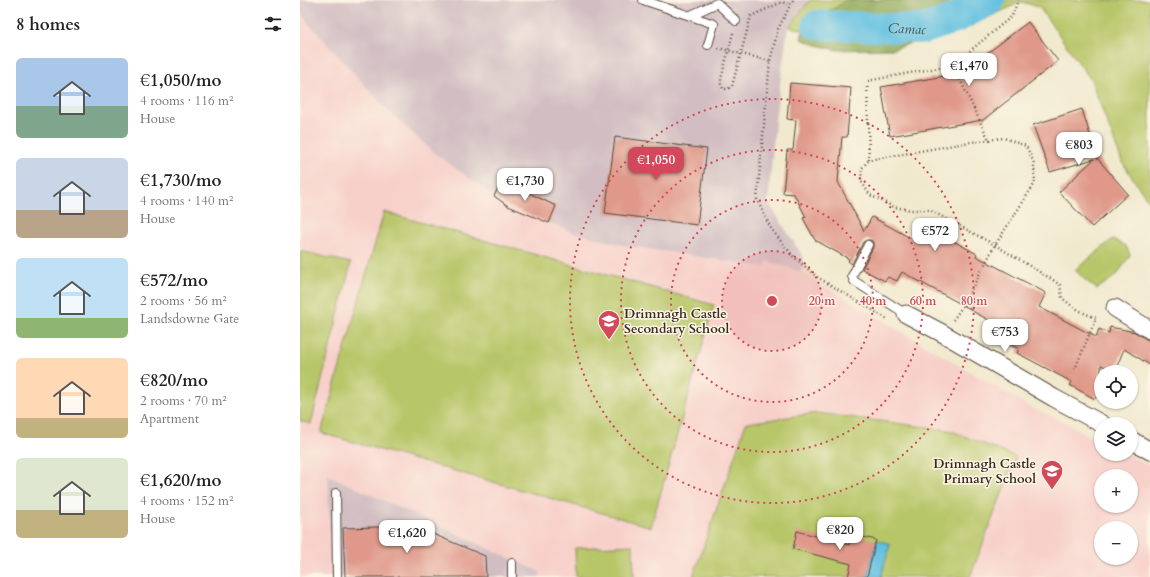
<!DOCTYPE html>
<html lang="en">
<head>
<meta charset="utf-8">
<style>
  body { margin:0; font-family:Cardo,serif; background:#f2f2f2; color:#202124; height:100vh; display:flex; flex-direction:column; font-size:15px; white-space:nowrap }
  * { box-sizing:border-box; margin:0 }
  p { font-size:13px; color:#757577 }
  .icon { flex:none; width:22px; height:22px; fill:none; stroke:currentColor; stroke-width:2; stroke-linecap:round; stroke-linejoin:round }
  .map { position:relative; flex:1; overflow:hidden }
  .side { display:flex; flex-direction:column; background:#fff; width:300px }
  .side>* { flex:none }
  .fabs { position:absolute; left:794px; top:365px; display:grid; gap:8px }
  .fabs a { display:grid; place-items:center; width:44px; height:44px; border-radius:50%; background:#fff; box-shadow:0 1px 3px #0004; font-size:20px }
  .price { position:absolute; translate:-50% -34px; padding:0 9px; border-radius:8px; background:#fff; color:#222; font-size:13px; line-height:26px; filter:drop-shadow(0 1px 2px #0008) }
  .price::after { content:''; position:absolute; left:50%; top:24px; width:12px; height:9px; margin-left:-6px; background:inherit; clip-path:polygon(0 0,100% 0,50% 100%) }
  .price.current { background:#d1495b; color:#fff }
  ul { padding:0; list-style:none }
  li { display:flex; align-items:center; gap:12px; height:100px; padding:0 16px }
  li span { display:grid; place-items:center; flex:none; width:112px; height:80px; border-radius:6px; color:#555 }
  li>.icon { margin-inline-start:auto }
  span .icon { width:48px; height:48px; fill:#fffc; stroke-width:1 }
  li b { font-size:17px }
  h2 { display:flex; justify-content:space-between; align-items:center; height:48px; padding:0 16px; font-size:17px }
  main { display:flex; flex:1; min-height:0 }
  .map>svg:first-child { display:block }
  .built { fill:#f7d0ca; fill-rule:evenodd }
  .industrial { fill:#d2bec2 }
  .green { fill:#b7c668; stroke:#797843 }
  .forest { fill:#91ab5c; stroke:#666a3d }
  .water { fill:#63c1e1; stroke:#4f7680 }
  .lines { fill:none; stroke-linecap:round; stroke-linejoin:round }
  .river { stroke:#63c1e1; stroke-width:30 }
  .building { fill:#df9889 }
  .lane-casing { stroke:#564738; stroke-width:10 }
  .street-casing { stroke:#564738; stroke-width:19 }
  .path { stroke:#564738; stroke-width:2.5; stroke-dasharray:1 3; stroke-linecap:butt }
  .lane { stroke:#fff; stroke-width:8 }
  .street { stroke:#fff; stroke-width:17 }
  .ring { fill:none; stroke:#d1495b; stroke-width:2; stroke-dasharray:2 4 }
  .labels { text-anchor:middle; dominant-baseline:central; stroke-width:3; stroke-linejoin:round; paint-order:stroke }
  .poi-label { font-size:13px; font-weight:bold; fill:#3b2a1e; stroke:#fcf5e5; text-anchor:start }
  .water-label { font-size:14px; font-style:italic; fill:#475758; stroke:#fcf5e5 }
  .centre { fill:#d1495b; stroke:#fcf5e5; stroke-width:2 }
  .ring-label { font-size:12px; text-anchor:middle; font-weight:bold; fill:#d1495b; stroke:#fcf5e5; stroke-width:3; stroke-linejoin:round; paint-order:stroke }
</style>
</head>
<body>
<main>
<section class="side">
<h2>8 homes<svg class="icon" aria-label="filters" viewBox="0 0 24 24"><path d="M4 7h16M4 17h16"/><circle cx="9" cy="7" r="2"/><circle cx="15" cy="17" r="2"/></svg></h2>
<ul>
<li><span style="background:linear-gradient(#a9c7e8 60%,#7fa58c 0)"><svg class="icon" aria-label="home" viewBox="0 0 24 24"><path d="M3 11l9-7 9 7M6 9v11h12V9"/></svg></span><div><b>€1,050/mo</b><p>4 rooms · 116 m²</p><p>House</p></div></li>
<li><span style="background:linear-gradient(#c9d6e8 65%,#b9a48a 0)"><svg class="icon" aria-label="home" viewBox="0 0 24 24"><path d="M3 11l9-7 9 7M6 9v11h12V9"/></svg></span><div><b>€1,730/mo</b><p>4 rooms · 140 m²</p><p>House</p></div></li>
<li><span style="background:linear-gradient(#bfe0f5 75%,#8fb573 0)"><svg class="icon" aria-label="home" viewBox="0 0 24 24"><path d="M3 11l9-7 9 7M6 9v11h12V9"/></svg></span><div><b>€572/mo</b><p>2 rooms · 56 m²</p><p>Landsdowne Gate</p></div></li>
<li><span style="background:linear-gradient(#ffd9b3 75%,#c2b280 0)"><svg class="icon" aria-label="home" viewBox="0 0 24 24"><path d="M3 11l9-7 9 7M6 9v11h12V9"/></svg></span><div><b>€820/mo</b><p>2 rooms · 70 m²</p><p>Apartment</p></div></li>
<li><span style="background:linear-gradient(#dfe7d0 65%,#c2b280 0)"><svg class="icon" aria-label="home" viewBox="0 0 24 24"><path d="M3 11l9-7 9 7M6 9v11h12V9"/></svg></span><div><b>€1,620/mo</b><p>4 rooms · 152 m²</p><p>House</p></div></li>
</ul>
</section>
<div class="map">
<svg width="850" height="577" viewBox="0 0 850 577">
  <rect width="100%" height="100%" fill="#fcf5e5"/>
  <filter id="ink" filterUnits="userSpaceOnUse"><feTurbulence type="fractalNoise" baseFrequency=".025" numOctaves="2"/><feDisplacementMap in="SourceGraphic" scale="8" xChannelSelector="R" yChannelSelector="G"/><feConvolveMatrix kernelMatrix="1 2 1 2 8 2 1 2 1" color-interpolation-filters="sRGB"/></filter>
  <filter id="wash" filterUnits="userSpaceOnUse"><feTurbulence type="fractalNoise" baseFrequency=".012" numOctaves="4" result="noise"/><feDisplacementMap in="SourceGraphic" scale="16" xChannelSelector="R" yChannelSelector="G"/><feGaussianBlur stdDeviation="0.9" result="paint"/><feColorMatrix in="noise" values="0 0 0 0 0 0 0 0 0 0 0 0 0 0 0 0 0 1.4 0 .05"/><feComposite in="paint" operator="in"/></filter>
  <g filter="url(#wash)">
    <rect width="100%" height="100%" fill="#f1e9ce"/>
    <path class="built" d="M0,12l9,12 78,86 47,43 74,53 64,26 50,13 144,22 1,-6 34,11 234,138 14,5 52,26v13h25l24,12v111h-180l46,-120 -270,-34 -53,154h-153v-5l-212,-97 3,102h-31zM801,476h30v30h-30zM801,528h30v30h-30z"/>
    <g class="industrial">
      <polygon points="0,0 510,0 488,27 476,112 468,202 504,258 501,272 467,261 465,267 322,245 272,232 208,206 134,153 87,110 9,24 0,12"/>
      <polygon points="28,475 240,572 240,577 31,577"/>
    </g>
    <g class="green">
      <polygon points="510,0 850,0 850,204 822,162 791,80 739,7 721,2 660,31 569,44 489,27"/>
      <polygon points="84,212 414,305 351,527 21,433"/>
      <polygon points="813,239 826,246 830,255 817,275 797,289 785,280 775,270"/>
      <polygon points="0,251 51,263 11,424 0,421"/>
      <polygon points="517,413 649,430 716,457 670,577 581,577 590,544 576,540 567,577 393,577 446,423"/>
      <polygon points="333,545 334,577 276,577 275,548"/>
    </g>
    <path class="forest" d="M545,0h104l-7,26 -19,13 -29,10 -57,1 -21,-5 -15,-6c5,-31 29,-22 44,-39z"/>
    <polygon class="water" points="576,540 590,544 581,577 567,577"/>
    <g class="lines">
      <path class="river" id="s1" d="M517,25l107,4 34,-12 32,-17"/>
    </g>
    <g id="blocks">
      <g class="building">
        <polygon points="728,22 758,61 683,120 590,136 581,87 674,71 672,65"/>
        <polygon points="490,83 551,88 547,137 542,137 538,182 564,231 572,217 616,241 624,225 677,254 676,256 746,293 739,307 796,337 799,329 809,333 810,327 835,332 846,339 850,341 850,365 824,349 815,371 801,365 801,388 795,399 770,385 772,382 717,353 719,349 711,345 717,335 672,311 672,310 602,272 597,281 588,277 585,281 562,269 573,247 573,242 571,240 567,240 563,242 552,264 548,261 549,259 515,240 503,218 506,217 494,194 483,193 487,150 493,150 496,120 487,119"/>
        <polygon points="782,109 797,158 828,194 792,227 759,192 794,159 750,172 733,125"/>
        <polygon points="315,137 407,149 397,225 305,213"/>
        <polygon points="202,180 256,206 249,223 208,206 194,196"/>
        <polygon points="114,526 185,556 186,577 45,577 43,528"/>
        <polygon points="497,531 549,545 551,534 576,540 567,577 548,577 551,564 493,549"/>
      </g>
    </g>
  </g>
  <g filter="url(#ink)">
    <use href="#blocks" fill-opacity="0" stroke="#564738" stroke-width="1"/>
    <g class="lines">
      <g class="lane-casing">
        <g id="lane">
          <polyline points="343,0 414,24 408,45"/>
          <polyline points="391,15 417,3 436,21"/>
          <polyline points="568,245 552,276 554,281 606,314"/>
          <polyline points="36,493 37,577"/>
          <polyline points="212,563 212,577"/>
        </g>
      </g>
      <g class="street-casing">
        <g id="street">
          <polyline points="815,308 850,330"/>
          <polyline points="606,314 642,333 754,398 802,424"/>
          <polyline points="831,440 850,451"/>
        </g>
      </g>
      <g class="path">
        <polyline points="493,0 478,29 470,61 457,199 471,229 493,256 517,277 589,320"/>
        <polyline points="433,33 421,79 421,84 423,89 428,89 432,86 451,16 482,2 490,5"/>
        <polyline points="418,48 470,61"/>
        <polyline points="653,65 689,140"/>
        <polyline points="569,160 567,81 653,65 712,16 718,0"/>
        <polyline points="653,320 662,307 695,245 735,183 734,163 726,146 704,138 671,142 569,160 562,168 561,181 570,195 594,207 610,210 630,210 695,245 753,280 760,285 762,298 772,306 784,313 796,318 775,369"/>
      </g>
      <use href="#lane" class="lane"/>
      <use href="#street" class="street"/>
    </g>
  </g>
  <circle cx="472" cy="301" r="50" fill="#d1495b" fill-opacity=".12"/>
  <g class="ring">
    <circle cx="472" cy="301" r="50"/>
    <circle cx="472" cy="301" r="101"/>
    <circle cx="472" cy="301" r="151"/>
    <circle cx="472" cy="301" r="202"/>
  </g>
  <defs>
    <g id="school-pin" transform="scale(1.15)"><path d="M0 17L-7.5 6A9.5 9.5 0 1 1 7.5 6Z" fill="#d1495b" stroke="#fcf5e5"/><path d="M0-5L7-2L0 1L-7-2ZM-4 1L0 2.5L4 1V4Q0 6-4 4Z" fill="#fff"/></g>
  </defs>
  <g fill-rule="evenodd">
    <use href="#school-pin" x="309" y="321"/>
    <use href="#school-pin" x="752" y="471"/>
  </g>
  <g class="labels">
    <g class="poi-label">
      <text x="324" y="314">Drimnagh Castle<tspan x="324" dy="15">Secondary School</tspan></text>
      <text x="736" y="464" text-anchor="end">Drimnagh Castle<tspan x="736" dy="15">Primary School</tspan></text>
    </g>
    <g class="water-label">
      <text stroke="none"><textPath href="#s1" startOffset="90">Camac</textPath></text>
    </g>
  </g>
  <circle cx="472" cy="301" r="6" class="centre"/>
  <g class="ring-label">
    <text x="522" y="305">20 m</text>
    <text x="573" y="305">40 m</text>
    <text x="623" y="305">60 m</text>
    <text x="674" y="305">80 m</text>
  </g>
</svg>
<div class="fabs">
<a><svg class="icon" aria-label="locate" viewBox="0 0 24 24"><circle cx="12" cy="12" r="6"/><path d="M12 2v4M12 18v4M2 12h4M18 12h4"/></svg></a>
<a><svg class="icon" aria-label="layers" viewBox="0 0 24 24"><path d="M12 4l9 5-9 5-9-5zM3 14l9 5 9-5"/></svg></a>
<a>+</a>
<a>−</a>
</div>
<b class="price" style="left:669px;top:87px">€1,470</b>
<b class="price" style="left:779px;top:166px">€803</b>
<b class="price current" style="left:356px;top:181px">€1,050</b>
<b class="price" style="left:225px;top:202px">€1,730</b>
<b class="price" style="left:635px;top:252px">€572</b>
<b class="price" style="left:705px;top:353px">€753</b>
<b class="price" style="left:540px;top:551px">€820</b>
<b class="price" style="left:107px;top:554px">€1,620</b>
</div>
</main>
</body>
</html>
